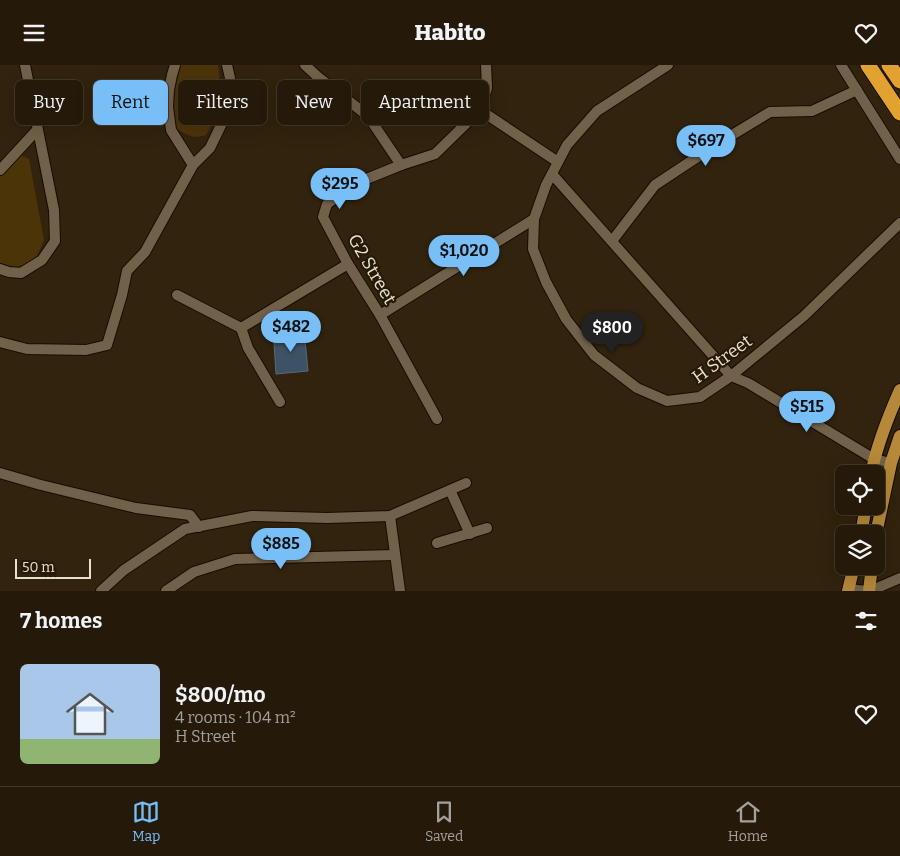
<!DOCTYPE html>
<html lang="en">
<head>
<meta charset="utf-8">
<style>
  body { margin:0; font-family:Bitter,serif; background:#2d2313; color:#f1f3f6; height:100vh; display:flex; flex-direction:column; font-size:19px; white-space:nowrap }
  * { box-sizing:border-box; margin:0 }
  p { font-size:16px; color:#a3a19c }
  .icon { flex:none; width:28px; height:28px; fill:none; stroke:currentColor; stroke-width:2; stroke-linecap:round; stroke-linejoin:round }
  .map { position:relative; height:526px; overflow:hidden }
  .drawer { display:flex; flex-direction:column; background:#251a0a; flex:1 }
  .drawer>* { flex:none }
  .guide { position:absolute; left:15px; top:15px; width:500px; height:45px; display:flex; gap:10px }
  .tools { position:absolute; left:835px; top:400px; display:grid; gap:10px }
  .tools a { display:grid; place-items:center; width:50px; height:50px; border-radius:8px; background:#251a0a; box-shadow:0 5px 20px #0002,0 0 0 1px #42382b; font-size:25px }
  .scale { position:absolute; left:15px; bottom:12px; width:76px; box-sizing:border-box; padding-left:5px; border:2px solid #e9e0d2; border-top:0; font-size:14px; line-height:18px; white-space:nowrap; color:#e9e0d2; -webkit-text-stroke:4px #271a04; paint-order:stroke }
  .price { position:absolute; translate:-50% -42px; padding:0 11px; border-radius:18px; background:#78bff7; color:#111; font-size:16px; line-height:32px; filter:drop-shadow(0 1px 2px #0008) }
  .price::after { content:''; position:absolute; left:50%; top:30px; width:15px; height:11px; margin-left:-8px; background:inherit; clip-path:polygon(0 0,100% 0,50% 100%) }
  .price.on { background:#222; color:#fff }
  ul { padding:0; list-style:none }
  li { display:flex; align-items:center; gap:15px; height:125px; padding:0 20px }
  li+li { border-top:1px solid #42382b }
  li span { display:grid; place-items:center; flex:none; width:140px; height:100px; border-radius:8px; color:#555 }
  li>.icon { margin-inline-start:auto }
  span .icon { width:60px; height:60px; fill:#fffc; stroke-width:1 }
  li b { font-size:21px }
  h2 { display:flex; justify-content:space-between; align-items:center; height:60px; padding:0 20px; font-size:21px }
  .tag { padding:0 18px; border-radius:8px; background:#251a0a; box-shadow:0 5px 20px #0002,0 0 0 1px #42382b; font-size:18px; line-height:45px }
  .tag.on { background:#78bff7; color:#111 }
  header { display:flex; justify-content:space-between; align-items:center; height:65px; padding:0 20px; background:#251a0a; font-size:22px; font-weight:800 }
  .dock { display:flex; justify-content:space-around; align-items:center; height:70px; border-top:1px solid #42382b; background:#251a0a; font-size:14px; color:#a3a19c }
  .dock a { display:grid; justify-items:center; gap:2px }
  .dock .on { color:#78bff7 }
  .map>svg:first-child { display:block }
  .green { fill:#4c3409 }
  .building { fill:#3d5365; stroke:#536a7d }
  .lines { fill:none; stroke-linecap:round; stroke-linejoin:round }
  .minor-casing { stroke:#190c00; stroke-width:12 }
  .major-casing { stroke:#190c00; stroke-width:14 }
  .highway-casing { stroke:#190c00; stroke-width:17 }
  .minor { stroke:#71614a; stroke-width:10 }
  .major { stroke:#b5883a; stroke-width:12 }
  .highway { stroke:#e2a230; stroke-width:15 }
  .labels { text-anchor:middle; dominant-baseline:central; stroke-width:4.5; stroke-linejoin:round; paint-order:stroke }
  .street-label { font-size:18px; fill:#e9e0d2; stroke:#271a04 }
</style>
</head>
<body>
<header><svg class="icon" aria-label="menu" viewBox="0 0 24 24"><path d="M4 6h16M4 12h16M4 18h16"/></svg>Habito<svg class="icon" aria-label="heart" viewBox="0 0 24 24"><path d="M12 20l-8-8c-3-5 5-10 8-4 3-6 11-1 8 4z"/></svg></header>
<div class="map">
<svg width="900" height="526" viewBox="0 0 900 526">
  <rect width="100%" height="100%" fill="#31230d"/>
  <g class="green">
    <path d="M180,0h38c4,31 5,43 -12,70 -13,4 -17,1 -29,-6l-4,-17v-17z"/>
    <polygon points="22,91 29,94 44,175 37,191 27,199 16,202 0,199 0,111 14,96"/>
  </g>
  <polygon class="building" points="295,257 296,275 305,275 308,306 276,309 274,278 288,277 286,258"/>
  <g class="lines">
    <g class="minor-casing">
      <g id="minor">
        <polyline points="175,0 172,10 169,25 168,42 171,65 193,100"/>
        <polyline points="305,0 318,12 368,51 401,100"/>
        <polyline points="668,0 597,46 567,80 546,120 534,154 533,184 546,217 566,254 594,290 637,323 667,336 700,332 731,311 804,251 900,158"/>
        <polyline points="841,0 900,94"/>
        <polyline points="480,45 558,97"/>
        <polyline points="0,105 37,65"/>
        <polyline points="552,109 731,311 748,318 874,394 891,398"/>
        <polyline points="612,176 655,120 714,81 770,47 812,46 857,25"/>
        <polyline points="0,204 9,207 21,208 42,195 55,176 54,145 25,0"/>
        <polyline points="177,230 241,263"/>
        <polyline points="380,250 534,154"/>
        <polyline points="0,277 27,284 86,285 107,280 122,230 127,206 145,187 193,100 210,83 224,54 230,13 227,0"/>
        <polyline points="280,337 248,283 241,263 348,199"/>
        <polyline points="437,354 380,250 348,199 323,152 327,139 359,117 401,100 435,89 480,45 487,23 486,0"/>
        <polyline points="0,408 41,420 136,443 190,450 199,462"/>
        <polyline points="450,425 470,469"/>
        <polyline points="390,451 400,526"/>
        <polyline points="437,478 487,463"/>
        <polyline points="849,524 867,526"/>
        <polyline points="101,526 124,505 185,464 252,451 327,453 390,451 466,418"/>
        <polyline points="166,526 194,507 235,494 395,490"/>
        <polyline points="870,526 900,513"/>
      </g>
    </g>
    <g class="major-casing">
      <g id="major">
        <path d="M871,409c6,-29 17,-57 29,-84"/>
        <polyline points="861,469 866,441"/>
        <polyline points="876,469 891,398 900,371"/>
        <polyline points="848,526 854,501"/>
        <polyline points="869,526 872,501"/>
      </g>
    </g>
    <g class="highway-casing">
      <g id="highway">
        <polyline points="868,0 900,48"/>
        <polyline points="889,0 900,16"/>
      </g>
    </g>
    <use href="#minor" class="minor"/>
    <use href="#major" class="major"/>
    <use href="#highway" class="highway"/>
  </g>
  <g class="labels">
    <g class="street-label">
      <text transform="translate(372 204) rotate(60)">G2 Street</text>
      <text transform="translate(722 294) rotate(-36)">H Street</text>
    </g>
  </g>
</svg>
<div class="tools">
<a><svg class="icon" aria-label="locate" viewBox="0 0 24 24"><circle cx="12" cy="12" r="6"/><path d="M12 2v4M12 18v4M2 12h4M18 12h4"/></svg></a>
<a><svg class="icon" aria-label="layers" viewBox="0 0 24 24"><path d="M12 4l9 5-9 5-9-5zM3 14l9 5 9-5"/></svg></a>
</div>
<div class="scale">50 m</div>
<b class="price" style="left:706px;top:102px">$697</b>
<b class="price" style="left:340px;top:145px">$295</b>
<b class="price" style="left:464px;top:212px">$1,020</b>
<b class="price" style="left:291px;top:288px">$482</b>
<b class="price on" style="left:612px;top:289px">$800</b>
<b class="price" style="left:807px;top:368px">$515</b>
<b class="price" style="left:281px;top:505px">$885</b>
<div class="guide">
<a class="tag">Buy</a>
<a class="tag on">Rent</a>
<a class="tag">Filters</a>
<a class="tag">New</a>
<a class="tag">Apartment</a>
</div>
</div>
<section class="drawer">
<h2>7 homes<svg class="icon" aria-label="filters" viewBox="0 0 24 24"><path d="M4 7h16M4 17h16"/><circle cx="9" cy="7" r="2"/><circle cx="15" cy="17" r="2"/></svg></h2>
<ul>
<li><span style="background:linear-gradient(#a9c7e8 75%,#8fb573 0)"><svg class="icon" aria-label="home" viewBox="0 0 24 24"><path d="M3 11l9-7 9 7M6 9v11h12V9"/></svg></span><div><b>$800/mo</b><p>4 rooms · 104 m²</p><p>H Street</p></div><svg class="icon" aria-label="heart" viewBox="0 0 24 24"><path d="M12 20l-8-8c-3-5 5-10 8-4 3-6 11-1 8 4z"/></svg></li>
</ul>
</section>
<nav class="dock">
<a class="on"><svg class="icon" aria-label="map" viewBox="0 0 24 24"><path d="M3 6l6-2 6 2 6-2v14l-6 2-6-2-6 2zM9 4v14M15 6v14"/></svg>Map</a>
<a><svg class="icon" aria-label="saved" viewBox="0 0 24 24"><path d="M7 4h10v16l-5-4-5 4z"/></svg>Saved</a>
<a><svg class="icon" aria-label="home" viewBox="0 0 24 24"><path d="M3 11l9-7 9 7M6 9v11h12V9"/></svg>Home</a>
</nav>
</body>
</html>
